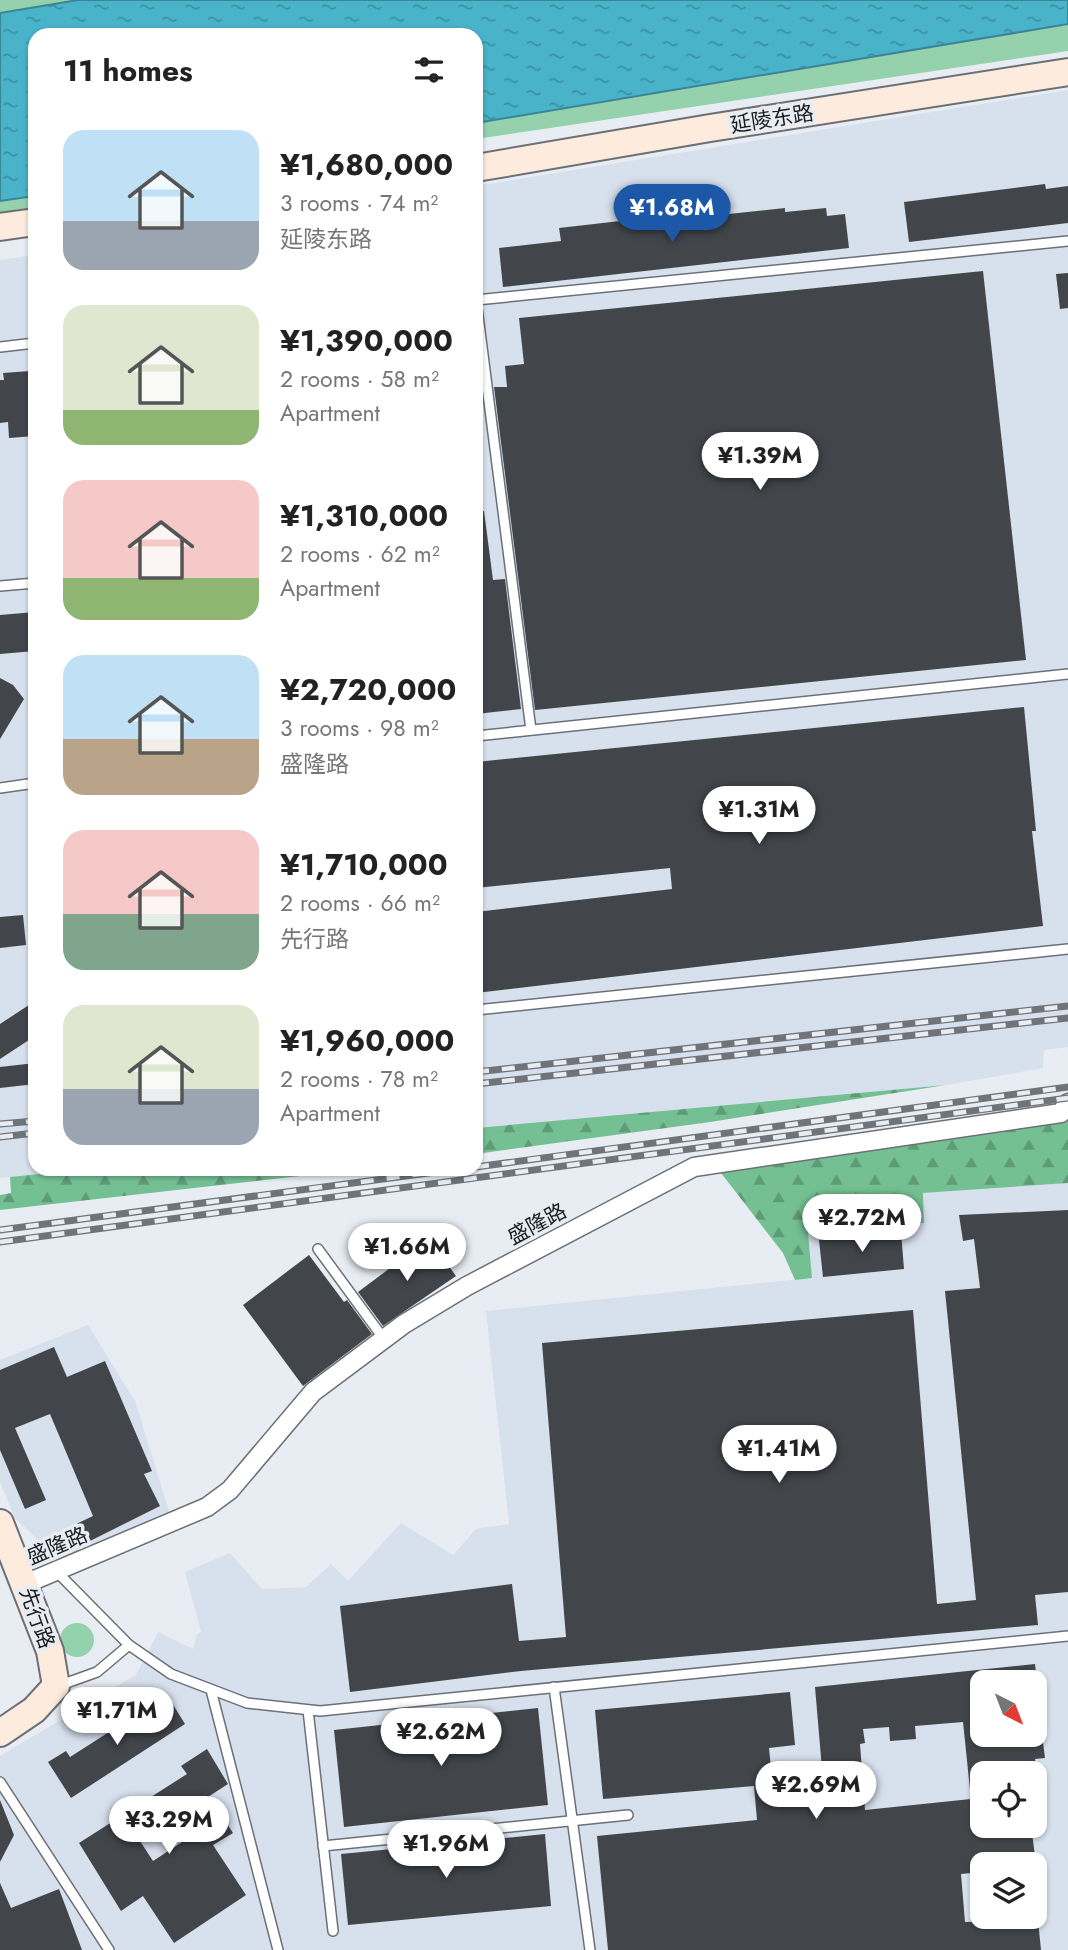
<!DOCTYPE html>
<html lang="en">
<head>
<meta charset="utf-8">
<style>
  body { margin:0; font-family:Jost,"Noto Sans SC",sans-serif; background:#f6f6f6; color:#222; height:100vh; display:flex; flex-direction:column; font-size:26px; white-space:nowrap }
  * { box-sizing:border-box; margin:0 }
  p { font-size:23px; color:#767676 }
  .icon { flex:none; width:38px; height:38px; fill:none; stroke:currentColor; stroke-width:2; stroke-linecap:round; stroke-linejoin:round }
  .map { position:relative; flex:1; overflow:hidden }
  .panel { position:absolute; left:28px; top:28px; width:455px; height:1148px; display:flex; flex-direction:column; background:#fff; border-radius:21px; box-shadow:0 2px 5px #0004 }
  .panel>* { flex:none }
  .needle { width:46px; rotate:138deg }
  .fabs { position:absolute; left:970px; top:1670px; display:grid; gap:14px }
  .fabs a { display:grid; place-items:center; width:77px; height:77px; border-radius:14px; background:#fff; box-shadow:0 2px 5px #0004; font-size:35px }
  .price { position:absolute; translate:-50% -60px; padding:0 16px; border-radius:24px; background:#fff; color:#222; font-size:23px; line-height:46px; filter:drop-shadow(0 2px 4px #0008) }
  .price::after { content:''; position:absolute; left:50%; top:42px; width:21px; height:16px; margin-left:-10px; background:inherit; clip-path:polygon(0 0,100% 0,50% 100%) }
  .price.active { background:#1d57a8; color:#fff }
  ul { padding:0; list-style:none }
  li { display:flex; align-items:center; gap:21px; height:175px; padding:0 35px }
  li span { display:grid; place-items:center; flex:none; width:196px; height:140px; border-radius:21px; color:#555 }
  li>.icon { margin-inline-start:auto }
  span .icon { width:84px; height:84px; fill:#fffc; stroke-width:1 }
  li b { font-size:30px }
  h2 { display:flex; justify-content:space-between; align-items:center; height:84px; padding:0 35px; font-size:30px }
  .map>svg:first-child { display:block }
  .built { fill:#d7e0ed; fill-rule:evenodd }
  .forest { fill:url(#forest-firs) }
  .park { fill:#94d1ac }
  .water { fill:url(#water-ripples); stroke:#3b8696; stroke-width:2 }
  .building { fill:#42464b; fill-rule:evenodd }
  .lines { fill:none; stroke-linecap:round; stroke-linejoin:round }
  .lane-casing { stroke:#6c7076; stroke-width:12 }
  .street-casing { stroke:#6c7076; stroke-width:21 }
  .secondary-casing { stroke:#6c7076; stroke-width:30 }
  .lane { stroke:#fff; stroke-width:9 }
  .street { stroke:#fff; stroke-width:18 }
  .secondary { stroke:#fdebdd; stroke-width:26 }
  .rail-casing { stroke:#707378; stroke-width:7 }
  .rail { stroke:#e8edf4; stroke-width:4.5; stroke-dasharray:13; stroke-linecap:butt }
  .labels { text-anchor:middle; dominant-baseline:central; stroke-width:7; stroke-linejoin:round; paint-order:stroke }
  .street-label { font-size:21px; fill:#1b1d1f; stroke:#e8edf4 }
</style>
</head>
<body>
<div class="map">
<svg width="1068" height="1950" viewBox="0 0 1068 1950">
  <defs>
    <pattern id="forest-firs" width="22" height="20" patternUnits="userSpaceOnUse" patternTransform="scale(1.75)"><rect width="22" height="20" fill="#74c093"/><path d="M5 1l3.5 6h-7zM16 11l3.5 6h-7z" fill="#5e9b77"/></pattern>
    <pattern id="water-ripples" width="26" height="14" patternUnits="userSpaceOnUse" patternTransform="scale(1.75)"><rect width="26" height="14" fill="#49b3c9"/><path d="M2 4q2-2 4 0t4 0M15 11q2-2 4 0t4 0" fill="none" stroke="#3c91a3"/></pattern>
  </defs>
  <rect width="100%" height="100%" fill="#e8edf4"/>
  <g class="built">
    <polygon points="1068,90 1068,1047 1044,1050 1043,1068 946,1085 476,1128 476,186"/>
    <polygon points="35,255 35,1169 86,1169 0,1178 0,260"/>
    <path d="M1068,1183v767h-1068v-194l136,-81 22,-43 35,17 4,-15 4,-2 -16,-60 45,-19 32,36 44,-2 25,-23 17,17 53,-58 52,32 23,-26 33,-5 -23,-213 326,-33 -4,-46 116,-9 -2,-30zM982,1682h52v52h-52zM982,1773h52v52h-52zM982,1864h52v52h-52z"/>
    <polygon points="88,1325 135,1401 169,1511 59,1559 15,1518 0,1482 0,1360"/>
  </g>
  <g class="forest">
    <polygon points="946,1085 710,1122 476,1154 476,1128"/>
    <polygon points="1068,1121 1068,1183 923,1193 924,1223 808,1232 812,1278 795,1280 783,1253 721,1173"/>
    <polygon points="86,1169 361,1169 0,1210 0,1195 11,1193 10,1177"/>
  </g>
  <g class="park">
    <polygon points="0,0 78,0 0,13"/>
    <polygon points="1068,10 1068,51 476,139 476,111"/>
    <polygon points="35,187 35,208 0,213 0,193"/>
    <circle cx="77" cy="1640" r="17"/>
  </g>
  <polygon class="water" points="78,0 1068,0 1068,24 476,123 476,35 35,35 35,196 0,201 0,13"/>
  <g class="building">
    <polygon points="1045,184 1046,189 1068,186 1068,223 909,242 904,202"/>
    <polygon points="785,208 785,212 826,208 827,216 845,214 849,248 503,287 499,248 561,241 559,228 690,213 691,218"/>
    <polygon points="983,271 1026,660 535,710 494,387 507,387 505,366 524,364 519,318"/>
    <polygon points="1068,273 1068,308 1060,309 1056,274"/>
    <polygon points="30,371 35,436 9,438 8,422 0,423 0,380 4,380 3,373"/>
    <polygon points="476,511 484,511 493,580 505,579 521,709 476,714"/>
    <polygon points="35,612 35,651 0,654 0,615"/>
    <polygon points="0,678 13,685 24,699 0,739"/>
    <polygon points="1024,707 1036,831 1032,831 1043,926 476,993 476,912 672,889 670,868 476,888 476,762"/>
    <polygon points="23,915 26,945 0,948 0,917"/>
    <polygon points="35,1001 35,1036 0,1059 0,1024"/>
    <polygon points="35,1063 35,1084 0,1088 0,1067"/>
    <polygon points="1068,1210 1068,1592 1035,1595 1038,1625 521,1671 350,1692 340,1606 512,1584 519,1641 566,1637 542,1343 913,1310 937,1604 976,1600 945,1291 980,1288 974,1239 963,1241 959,1215"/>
    <polygon points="901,1232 904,1269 823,1277 819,1240"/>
    <polygon points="429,1239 456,1276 383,1326 358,1292"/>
    <polygon points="309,1255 344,1302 347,1300 372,1334 303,1386 243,1305"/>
    <polygon points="54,1347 67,1377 105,1361 152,1471 144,1474 160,1506 84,1544 74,1525 93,1516 50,1414 15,1428 46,1500 25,1509 0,1450 0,1370"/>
    <path d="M1035,1664l2,18h-55v52h60l3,24 -10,1 2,14h-55v52h49l5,39h-54v8l-21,2 4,48 73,-2 3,30h-433l-11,-114 160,-16 -3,-34 -151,13 -8,-89 195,-18 5,53 -26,3 3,30 23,-2 -1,-4 28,-3 -7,-82zM963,1722l8,77 -106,11 -5,-66 5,-1 -2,-14 26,-2 1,14 26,-2 -1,-13z"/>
    <polygon points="167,1695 185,1724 71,1798 48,1762 66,1751 70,1757"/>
    <polygon points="538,1708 548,1805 344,1827 334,1730"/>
    <polygon points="207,1749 228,1784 140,1841 153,1861 222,1816 233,1833 213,1845 246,1895 174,1943 143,1896 121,1911 79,1843 187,1774 181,1766"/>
    <polygon points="0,1800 14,1835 0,1862"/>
    <polygon points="545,1834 551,1906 348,1925 341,1854"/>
    <polygon points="0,1883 11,1908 59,1889 82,1950 0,1950"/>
  </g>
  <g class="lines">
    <g class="lane-casing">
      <g id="lane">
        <polyline points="476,300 1068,241"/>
        <polyline points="476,300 531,730"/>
        <polyline points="0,347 35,343"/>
        <polyline points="0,586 35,583"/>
        <polyline points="476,736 1068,674"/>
        <polyline points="0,788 35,783"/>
        <polyline points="476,1010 1068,949"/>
        <polyline points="318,1249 384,1339"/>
        <polyline points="56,1571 129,1645 171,1674 247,1703 320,1711 1068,1636"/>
        <polyline points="58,1686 97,1672 129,1645"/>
        <polyline points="554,1687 590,1950"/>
        <polyline points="211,1690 278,1950"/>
        <polyline points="308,1710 333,1931"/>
        <polyline points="0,1782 109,1950"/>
        <polyline points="323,1846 628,1815"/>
      </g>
    </g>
    <g class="street-casing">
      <polyline id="street" points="25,1584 207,1507 230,1490 313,1392 404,1324 467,1286 694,1167 1061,1113 1068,1103"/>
    </g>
    <g class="secondary-casing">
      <g id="secondary">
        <polyline points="476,168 710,128 1068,72"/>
        <polyline points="0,227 35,222"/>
        <polyline points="0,1523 50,1651 56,1686 34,1710 0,1733"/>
      </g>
    </g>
    <use href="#lane" class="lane"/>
    <use href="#street" class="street"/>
    <use href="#secondary" class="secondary"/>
    <g class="rail-casing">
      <g id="rail">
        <polyline points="476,1072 1068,1006"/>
        <polyline points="476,1084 1068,1018"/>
        <polyline points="0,1124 35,1121"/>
        <polyline points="0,1137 35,1133"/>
        <polyline points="476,1167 1068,1087"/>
        <polyline points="0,1230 458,1169"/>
        <polyline points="0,1242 1068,1098"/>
      </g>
    </g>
    <use href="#rail" class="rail"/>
  </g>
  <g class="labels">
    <g class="street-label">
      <text transform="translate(772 119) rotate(-9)">延陵东路</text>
      <text transform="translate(537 1224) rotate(-28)">盛隆路</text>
      <text transform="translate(57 1546) rotate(-23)">盛隆路</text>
      <text transform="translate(37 1618) rotate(70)">先行路</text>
    </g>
  </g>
</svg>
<div class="fabs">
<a><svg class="needle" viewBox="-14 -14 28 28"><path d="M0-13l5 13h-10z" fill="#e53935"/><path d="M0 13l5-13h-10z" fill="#767676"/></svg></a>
<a><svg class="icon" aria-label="locate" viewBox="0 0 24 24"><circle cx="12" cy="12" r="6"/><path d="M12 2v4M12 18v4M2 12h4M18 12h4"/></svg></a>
<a><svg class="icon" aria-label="layers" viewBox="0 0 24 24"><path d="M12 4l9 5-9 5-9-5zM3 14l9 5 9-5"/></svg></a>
</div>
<b class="price active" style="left:672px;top:244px">¥1.68M</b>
<b class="price" style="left:760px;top:492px">¥1.39M</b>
<b class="price" style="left:759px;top:846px">¥1.31M</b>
<b class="price" style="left:862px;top:1254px">¥2.72M</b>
<b class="price" style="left:407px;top:1283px">¥1.66M</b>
<b class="price" style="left:779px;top:1485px">¥1.41M</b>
<b class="price" style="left:117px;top:1747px">¥1.71M</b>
<b class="price" style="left:441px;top:1768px">¥2.62M</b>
<b class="price" style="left:816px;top:1821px">¥2.69M</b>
<b class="price" style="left:169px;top:1856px">¥3.29M</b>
<b class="price" style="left:446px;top:1880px">¥1.96M</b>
<section class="panel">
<h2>11 homes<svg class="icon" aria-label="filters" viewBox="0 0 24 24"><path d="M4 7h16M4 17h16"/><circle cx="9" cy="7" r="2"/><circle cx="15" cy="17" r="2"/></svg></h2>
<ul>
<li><span style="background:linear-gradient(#bfe0f5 65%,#9aa5b1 0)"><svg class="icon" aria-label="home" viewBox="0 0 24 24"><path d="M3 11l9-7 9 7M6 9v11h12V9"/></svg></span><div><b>¥1,680,000</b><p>3 rooms · 74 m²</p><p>延陵东路</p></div></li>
<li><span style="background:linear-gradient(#dfe7d0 75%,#8fb573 0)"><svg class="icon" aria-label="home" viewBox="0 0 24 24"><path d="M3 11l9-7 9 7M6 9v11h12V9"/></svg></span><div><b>¥1,390,000</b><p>2 rooms · 58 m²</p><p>Apartment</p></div></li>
<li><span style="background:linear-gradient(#f6c9c9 70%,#8fb573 0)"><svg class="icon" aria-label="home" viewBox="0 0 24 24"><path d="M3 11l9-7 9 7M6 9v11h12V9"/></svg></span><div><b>¥1,310,000</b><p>2 rooms · 62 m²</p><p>Apartment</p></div></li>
<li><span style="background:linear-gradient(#bfe0f5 60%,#b9a48a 0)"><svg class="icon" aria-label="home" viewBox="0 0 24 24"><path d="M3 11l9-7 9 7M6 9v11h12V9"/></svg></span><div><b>¥2,720,000</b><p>3 rooms · 98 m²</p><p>盛隆路</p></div></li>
<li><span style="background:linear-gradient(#f6c9c9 60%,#7fa58c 0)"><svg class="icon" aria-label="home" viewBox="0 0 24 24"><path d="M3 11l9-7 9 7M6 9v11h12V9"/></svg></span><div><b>¥1,710,000</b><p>2 rooms · 66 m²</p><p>先行路</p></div></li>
<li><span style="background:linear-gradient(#dfe7d0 60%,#9aa5b1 0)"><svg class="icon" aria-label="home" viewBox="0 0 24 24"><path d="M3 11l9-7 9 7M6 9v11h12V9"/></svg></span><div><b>¥1,960,000</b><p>2 rooms · 78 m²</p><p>Apartment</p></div></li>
</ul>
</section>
</div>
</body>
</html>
